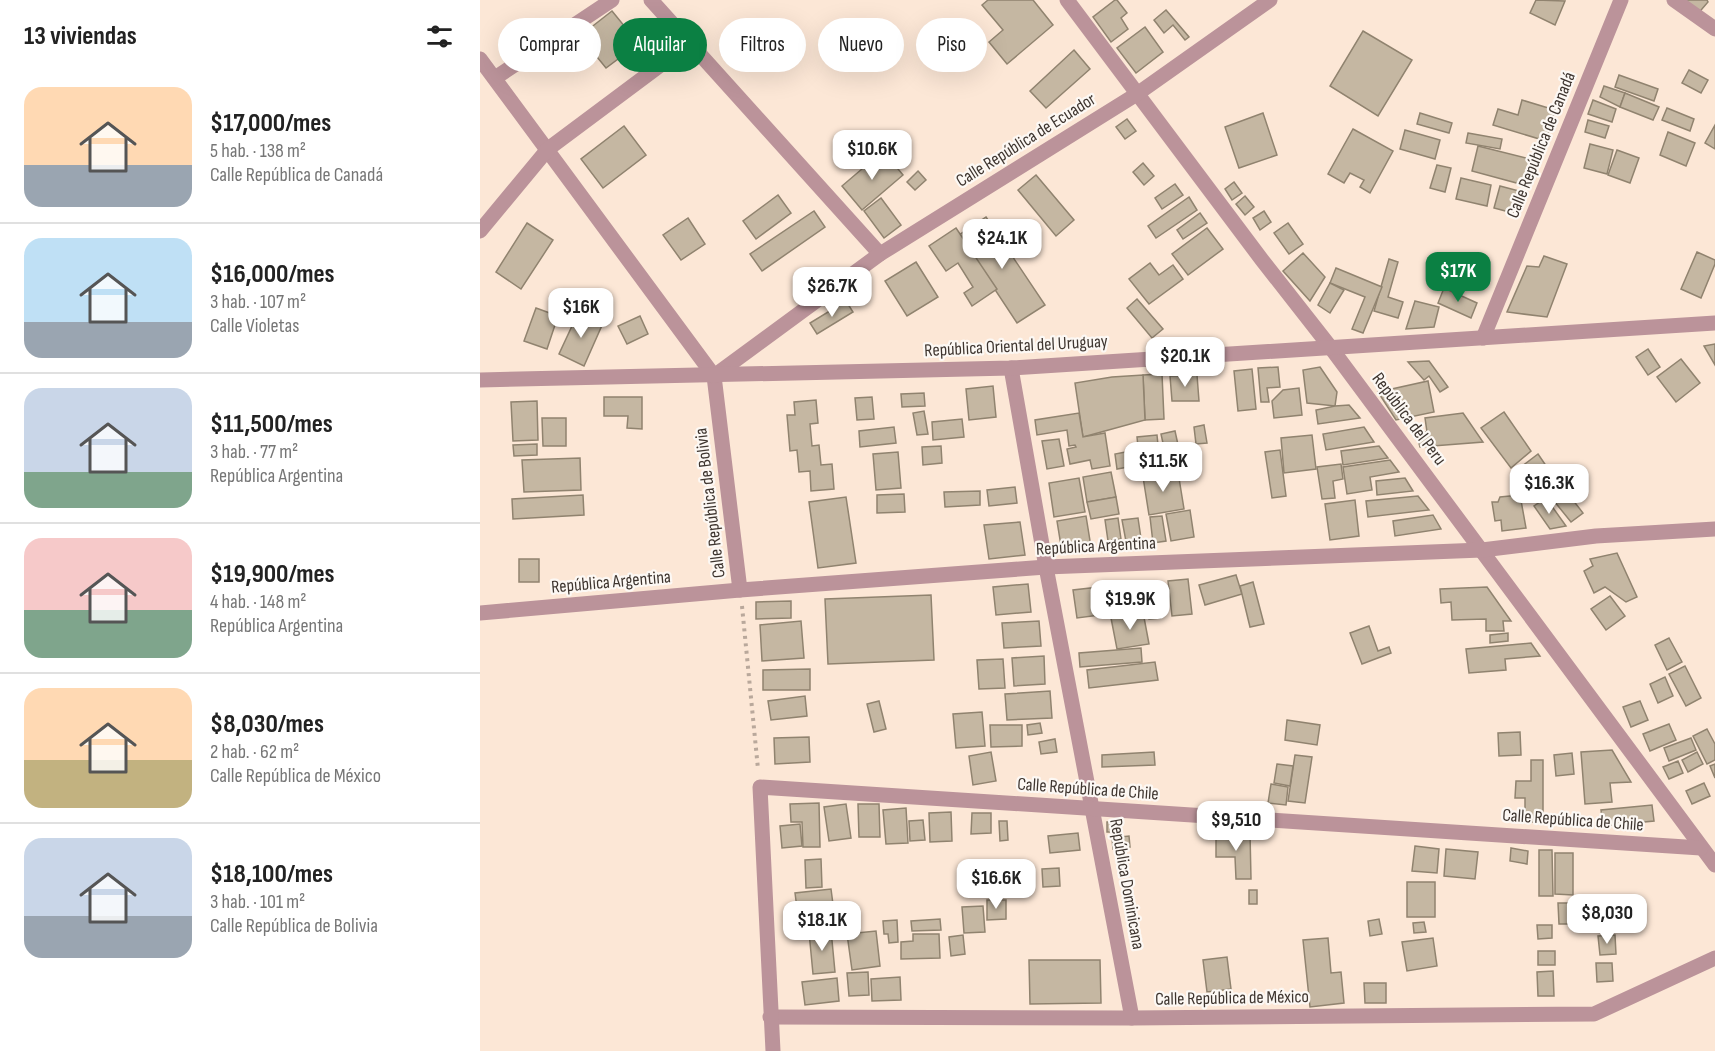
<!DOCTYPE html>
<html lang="es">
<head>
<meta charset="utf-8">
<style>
  body { margin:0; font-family:"Sofia Sans Condensed",sans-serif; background:#f6f6f6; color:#222; height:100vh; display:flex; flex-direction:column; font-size:22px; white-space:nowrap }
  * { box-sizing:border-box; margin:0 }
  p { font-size:20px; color:#767676 }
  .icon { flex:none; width:33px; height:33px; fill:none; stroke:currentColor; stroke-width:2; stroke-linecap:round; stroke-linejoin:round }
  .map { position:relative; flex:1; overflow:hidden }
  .panel { display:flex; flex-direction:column; background:#fff; width:480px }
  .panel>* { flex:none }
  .banner { position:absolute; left:18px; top:18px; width:570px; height:54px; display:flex; gap:12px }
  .price { position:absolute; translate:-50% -51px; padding:0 14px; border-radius:12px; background:#fff; color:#222; font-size:20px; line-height:39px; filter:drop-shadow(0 2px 3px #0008) }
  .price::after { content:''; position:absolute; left:50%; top:36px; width:18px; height:14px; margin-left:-9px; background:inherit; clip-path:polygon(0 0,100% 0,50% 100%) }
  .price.on { background:#0b8043; color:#fff }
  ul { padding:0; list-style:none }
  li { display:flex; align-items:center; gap:18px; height:150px; padding:0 24px }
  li+li { border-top:2px solid #e0e0e0 }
  li span { display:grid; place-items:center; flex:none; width:168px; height:120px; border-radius:18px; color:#555 }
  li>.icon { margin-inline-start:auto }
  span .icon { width:72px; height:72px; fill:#fffc; stroke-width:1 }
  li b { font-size:26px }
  h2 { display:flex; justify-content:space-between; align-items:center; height:72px; padding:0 24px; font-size:26px }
  .tag { padding:0 21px; border-radius:27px; background:#fff; box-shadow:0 6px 24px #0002; font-size:21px; line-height:54px }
  .tag.on { background:#0b8043; color:#fff }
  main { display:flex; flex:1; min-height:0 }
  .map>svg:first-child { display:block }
  .building { fill:#c5b7a2; stroke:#90836f; stroke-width:1.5 }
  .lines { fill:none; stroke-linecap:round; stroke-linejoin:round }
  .path { stroke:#b9a89b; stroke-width:4; stroke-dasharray:3 4.5; stroke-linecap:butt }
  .street { stroke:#bb939a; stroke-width:15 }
  .labels { text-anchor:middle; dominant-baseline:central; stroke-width:4.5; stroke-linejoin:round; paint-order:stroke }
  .street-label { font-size:18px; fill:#3e352f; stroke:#fcf8f4 }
</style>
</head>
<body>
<main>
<section class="panel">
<h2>13 viviendas<svg class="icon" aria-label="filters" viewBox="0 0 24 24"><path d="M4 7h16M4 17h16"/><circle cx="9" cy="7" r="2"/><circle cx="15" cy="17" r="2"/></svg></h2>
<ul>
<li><span style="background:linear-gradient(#ffd9b3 65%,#9aa5b1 0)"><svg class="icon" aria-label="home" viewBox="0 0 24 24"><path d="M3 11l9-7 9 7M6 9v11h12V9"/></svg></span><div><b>$17,000/mes</b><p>5 hab. · 138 m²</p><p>Calle República de Canadá</p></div></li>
<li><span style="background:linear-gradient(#bfe0f5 70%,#9aa5b1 0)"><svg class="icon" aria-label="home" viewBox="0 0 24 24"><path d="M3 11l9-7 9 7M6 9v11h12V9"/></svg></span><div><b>$16,000/mes</b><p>3 hab. · 107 m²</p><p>Calle Violetas</p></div></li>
<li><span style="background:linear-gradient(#c9d6e8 70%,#7fa58c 0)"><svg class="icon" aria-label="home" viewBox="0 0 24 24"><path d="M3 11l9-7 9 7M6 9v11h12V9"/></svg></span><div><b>$11,500/mes</b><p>3 hab. · 77 m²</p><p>República Argentina</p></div></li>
<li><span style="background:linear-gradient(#f6c9c9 60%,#7fa58c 0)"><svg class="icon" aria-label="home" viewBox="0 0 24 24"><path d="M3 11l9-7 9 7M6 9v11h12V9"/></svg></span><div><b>$19,900/mes</b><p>4 hab. · 148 m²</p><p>República Argentina</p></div></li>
<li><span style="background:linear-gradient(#ffd9b3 60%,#c2b280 0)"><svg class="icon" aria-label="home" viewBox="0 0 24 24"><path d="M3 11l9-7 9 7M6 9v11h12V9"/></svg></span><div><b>$8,030/mes</b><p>2 hab. · 62 m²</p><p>Calle República de México</p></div></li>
<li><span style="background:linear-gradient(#c9d6e8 65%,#9aa5b1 0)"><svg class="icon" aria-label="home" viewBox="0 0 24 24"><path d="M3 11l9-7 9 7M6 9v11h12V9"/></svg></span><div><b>$18,100/mes</b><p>3 hab. · 101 m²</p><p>Calle República de Bolivia</p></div></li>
</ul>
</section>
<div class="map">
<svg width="1235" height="1051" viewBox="0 0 1235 1051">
  <rect width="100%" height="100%" fill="#fce7d6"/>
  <g class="building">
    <polygon points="508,0 553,0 573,25 527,64 509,42 523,30 502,5"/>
    <polygon points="635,0 637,0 647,13 641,18 648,29 631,42 613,17"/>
    <polygon points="1056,0 1085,1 1075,25 1050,13"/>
    <polygon points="1195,0 1227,0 1228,2 1216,16"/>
    <polygon points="686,10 709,37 705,40 693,25 684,33 674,20"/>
    <polygon points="132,11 145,27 148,24 162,41 126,68 100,36"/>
    <polygon points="665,27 683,52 656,73 637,48"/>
    <polygon points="883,31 932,60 898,116 850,86"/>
    <polygon points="594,50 610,69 566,108 550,91"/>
    <polygon points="1209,70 1228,80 1221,93 1202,83"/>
    <polygon points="1139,75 1178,89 1174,101 1135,87"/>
    <polygon points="1124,86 1145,93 1140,107 1120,97"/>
    <polygon points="1145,93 1179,107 1173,120 1140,107"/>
    <polygon points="1042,100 1075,110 1066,141 1013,125 1018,109 1038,115"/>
    <polygon points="1113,100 1136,109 1132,122 1108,114"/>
    <polygon points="1187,108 1214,119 1210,131 1182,120"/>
    <polygon points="783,113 797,155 759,168 745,127"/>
    <polygon points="940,113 972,123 969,133 937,124"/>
    <polygon points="647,119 656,131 645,139 636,127"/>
    <polygon points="1108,120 1129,126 1125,138 1105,132"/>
    <polygon points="1235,125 1235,149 1225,143"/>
    <polygon points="144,126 166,155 123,188 101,159"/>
    <polygon points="873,129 913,151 890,193 880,187 884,180 870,173 864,183 848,174"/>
    <polygon points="925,130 960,140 955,159 920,149"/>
    <polygon points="1188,132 1215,143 1206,166 1180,155"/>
    <polygon points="988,133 1022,139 1020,149 986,143"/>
    <polygon points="1110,144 1133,150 1127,174 1104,168"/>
    <polygon points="998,146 1050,159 1044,185 992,171"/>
    <polygon points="1137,150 1159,158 1150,183 1128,175"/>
    <polygon points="403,151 423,175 382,210 362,186"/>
    <polygon points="663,163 674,176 664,185 653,172"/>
    <polygon points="957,165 971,168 965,192 950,188"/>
    <polygon points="438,171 446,180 435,190 427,182"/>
    <polygon points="556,175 594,220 576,236 538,190"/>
    <polygon points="981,178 1011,185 1007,206 976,199"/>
    <polygon points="754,182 762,193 752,200 745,189"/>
    <polygon points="695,184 703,195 682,209 675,198"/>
    <polygon points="1020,186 1039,191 1033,213 1014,208"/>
    <polygon points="298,195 311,213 276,239 263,221"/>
    <polygon points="765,196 774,207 765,215 756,204"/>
    <polygon points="709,197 717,210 676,238 668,226"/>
    <polygon points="401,198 421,225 404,238 384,211"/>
    <polygon points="334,211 345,227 282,271 270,254"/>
    <polygon points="784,211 791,222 780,230 773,218"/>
    <polygon points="720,213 727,223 703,239 697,230"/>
    <polygon points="506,217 565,305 537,323 479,235"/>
    <polygon points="208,218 225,244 201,260 183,235"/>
    <polygon points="47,223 73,240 41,289 16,272"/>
    <polygon points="808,223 823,244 809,254 794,233"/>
    <polygon points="476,228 517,289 492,306 484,293 493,287 478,263 466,271 449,246"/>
    <polygon points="727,228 743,249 708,275 692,254"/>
    <polygon points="1217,252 1235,260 1235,264 1221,298 1201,289"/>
    <polygon points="823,253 845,277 830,301 803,271"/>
    <polygon points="1064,256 1087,264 1067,317 1027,312 1047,266 1059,267"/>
    <polygon points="909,259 918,262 908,297 923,302 918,318 894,311"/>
    <polygon points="436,262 458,297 427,316 405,281"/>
    <polygon points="670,263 679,275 693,265 703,279 669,304 649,279"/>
    <polygon points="856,268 902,287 883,333 872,329 885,297 850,283"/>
    <polygon points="850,283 864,290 850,313 838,305"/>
    <polygon points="964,288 997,303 991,318 958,303"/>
    <polygon points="657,299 683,329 672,338 647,308"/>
    <polygon points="366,301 373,312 337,334 330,323"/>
    <polygon points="935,301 959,307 954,327 926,329"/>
    <polygon points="56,308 78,316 67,349 44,341"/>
    <polygon points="99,311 123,323 104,366 79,354"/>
    <polygon points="160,316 168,334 147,344 138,326"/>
    <polygon points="1235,344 1235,365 1224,346"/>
    <polygon points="1168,349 1180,367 1168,375 1156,357"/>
    <polygon points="1201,359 1220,383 1196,402 1177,377"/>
    <polygon points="949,361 968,387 960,392 949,376 944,380 928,362"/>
    <polygon points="798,367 800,387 787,388 789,402 781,402 778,368"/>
    <polygon points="840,367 857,392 855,406 827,403 823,370"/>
    <polygon points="772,369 776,409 758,411 754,371"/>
    <polygon points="682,374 684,419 665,420 663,375"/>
    <polygon points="663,375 665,420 603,437 595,383 632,377"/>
    <polygon points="717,375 719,401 692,401 690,376"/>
    <polygon points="948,381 954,412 916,420 898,392"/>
    <polygon points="513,386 516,417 489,420 486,389"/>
    <polygon points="819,388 822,415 794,418 792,401 803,390"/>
    <polygon points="444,393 445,406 422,407 421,394"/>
    <polygon points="124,397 162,397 162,429 147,428 148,416 124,416"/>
    <polygon points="392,397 394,419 377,420 375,398"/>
    <polygon points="336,400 338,423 330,424 332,446 339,445 341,465 352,464 354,489 331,491 330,471 319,472 317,450 310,451 307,415 315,415 314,402"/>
    <polygon points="57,401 58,440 33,441 31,402"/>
    <polygon points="869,405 880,418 838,424 836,410 855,406"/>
    <polygon points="444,411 448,434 437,435 433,413"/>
    <polygon points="1024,412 1051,451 1031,468 1001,428"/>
    <polygon points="599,413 603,437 625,433 630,466 612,469 610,460 590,464 587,449 596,447 595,445 589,446 587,430 557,435 555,420"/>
    <polygon points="983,413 1003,442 940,447 936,432 947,432 945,418"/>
    <polygon points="62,418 86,418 86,446 63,446"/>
    <polygon points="482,419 484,437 453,440 452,422"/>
    <polygon points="724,425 727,443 716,444 714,427"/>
    <polygon points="414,427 416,443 380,447 379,431"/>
    <polygon points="884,427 894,442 846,450 843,434"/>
    <polygon points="695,431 702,463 688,466 681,434"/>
    <polygon points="677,435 678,445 658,447 657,437"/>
    <polygon points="832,435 836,469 804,473 801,438"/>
    <polygon points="579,439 584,466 567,469 562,441"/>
    <polygon points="57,444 57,455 34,456 33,445"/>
    <polygon points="461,446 462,463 443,465 442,447"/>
    <polygon points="899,446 908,458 863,465 861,451"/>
    <polygon points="656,450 659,465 637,469 635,454"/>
    <polygon points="800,450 806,496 792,498 785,452"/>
    <polygon points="418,452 421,488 396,490 393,454"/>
    <polygon points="1058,454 1069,470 1045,488 1033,473"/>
    <polygon points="100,458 101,490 44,492 42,460"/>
    <polygon points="910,460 919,472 890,477 892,490 867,494 863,467"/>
    <polygon points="861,464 863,479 853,481 855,498 842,499 837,467"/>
    <polygon points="631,472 636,497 607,502 603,477"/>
    <polygon points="698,472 704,509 669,515 663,477"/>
    <polygon points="1072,472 1080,482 1064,494 1057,485"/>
    <polygon points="599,478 605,512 574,517 569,483"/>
    <polygon points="925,478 933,491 897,495 896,481"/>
    <polygon points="1082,486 1103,513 1091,522 1070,496"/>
    <polygon points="535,487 537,503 509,506 507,490"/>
    <polygon points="500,491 500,505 465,507 464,492"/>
    <polygon points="424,494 425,512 397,513 397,495"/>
    <polygon points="103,495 104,515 33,519 32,499"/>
    <polygon points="1040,495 1046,528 1022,531 1021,520 1015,521 1012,502 1018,502 1020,497"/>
    <polygon points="938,496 949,510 888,517 886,501"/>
    <polygon points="366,497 376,563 338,568 329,502"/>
    <polygon points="636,497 639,514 611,519 607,502"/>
    <polygon points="1066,498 1086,526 1070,529 1054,506"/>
    <polygon points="875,500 879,536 850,540 845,504"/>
    <polygon points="710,510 714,537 691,541 686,514"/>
    <polygon points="953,515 961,529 915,536 913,521"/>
    <polygon points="606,516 611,547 582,552 577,521"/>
    <polygon points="682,516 686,541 673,543 670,517"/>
    <polygon points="638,518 641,539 628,541 625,520"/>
    <polygon points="658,518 662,545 647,547 642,520"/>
    <polygon points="540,522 545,555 509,559 504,525"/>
    <polygon points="1137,553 1157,597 1146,602 1125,587 1114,593 1104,571 1113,566 1110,559"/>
    <rect x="39" y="559" width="20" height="23"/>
    <polygon points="756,575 762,594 725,605 719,585"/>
    <polygon points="708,579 712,614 692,616 688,581"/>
    <polygon points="773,582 784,624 770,627 760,586"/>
    <polygon points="654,583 658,610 597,618 593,590"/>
    <polygon points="548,584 551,612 516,615 513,587"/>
    <polygon points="1007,587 1031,621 1023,621 1024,631 1006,631 1006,619 972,620 971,602 961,603 960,589"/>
    <polygon points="676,589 680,618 669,619 665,591"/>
    <polygon points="451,595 454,660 348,664 345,599"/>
    <polygon points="1130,596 1145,616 1126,630 1111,609"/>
    <polygon points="311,601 311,618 276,619 276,602"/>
    <polygon points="663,612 669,644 637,649 631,618"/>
    <polygon points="321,621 324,658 282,661 280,625"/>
    <polygon points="559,621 561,646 524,648 522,623"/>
    <polygon points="889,626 898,651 909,647 911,653 882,664 870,633"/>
    <polygon points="1028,633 1028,641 1010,643 1010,635"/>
    <polygon points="1189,638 1202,662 1187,670 1175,645"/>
    <polygon points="1051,643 1060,656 1025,659 1026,670 989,673 986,649"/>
    <polygon points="661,648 662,662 600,667 599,653"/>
    <polygon points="564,656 565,684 534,686 532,658"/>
    <polygon points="523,659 525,688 499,689 497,660"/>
    <polygon points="675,662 678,680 609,688 607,670"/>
    <polygon points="1205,666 1221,698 1206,706 1189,674"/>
    <polygon points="330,669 330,690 283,690 283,670"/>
    <polygon points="1185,677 1193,696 1178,703 1170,684"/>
    <polygon points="570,691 572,718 527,720 525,694"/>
    <polygon points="325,696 327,716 291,720 288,701"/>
    <polygon points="399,701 406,729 394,732 387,704"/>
    <polygon points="1160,701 1168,720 1151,727 1143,707"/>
    <polygon points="502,712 505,746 476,748 473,714"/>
    <polygon points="807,720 840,725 837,745 805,740"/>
    <polygon points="560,723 562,733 548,735 547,725"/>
    <polygon points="1189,724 1196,740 1170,751 1163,734"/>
    <polygon points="510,725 542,725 542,746 511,747"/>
    <polygon points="1227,729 1235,744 1235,760 1227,764 1213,736"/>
    <polygon points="1040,732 1041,755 1019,756 1018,733"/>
    <polygon points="329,737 330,762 295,764 294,738"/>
    <polygon points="1211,738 1216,750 1189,761 1184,748"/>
    <polygon points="575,739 577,752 561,754 559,742"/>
    <polygon points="1132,750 1151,782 1130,783 1132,802 1105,804 1101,752"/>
    <polygon points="511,752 516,781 493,785 489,756"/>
    <polygon points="674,752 675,765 622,767 622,755"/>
    <polygon points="1217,752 1223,764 1208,772 1202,760"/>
    <polygon points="1092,753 1094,774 1076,776 1074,755"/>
    <polygon points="815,755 832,757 825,803 808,801"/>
    <polygon points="1051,760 1063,760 1063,822 1045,822 1045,798 1035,798 1036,781 1051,781"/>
    <polygon points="1198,761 1203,773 1189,779 1183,767"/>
    <polygon points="797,764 813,766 810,786 794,783"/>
    <polygon points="1235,764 1235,778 1230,766"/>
    <polygon points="1224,783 1230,796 1212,804 1206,791"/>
    <polygon points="791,784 808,787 806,805 788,803"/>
    <polygon points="339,803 340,847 323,847 322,822 311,822 310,804"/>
    <polygon points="366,804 371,838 349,841 344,807"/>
    <polygon points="378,804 399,804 400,837 379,837"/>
    <polygon points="1172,805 1174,821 1123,826 1121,810"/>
    <polygon points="426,808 428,843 406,844 403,810"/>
    <polygon points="471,812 472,841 450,842 449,813"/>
    <polygon points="492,813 511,813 511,833 491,834"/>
    <polygon points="443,820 445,840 430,841 429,821"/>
    <polygon points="519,821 527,821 528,840 520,841"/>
    <polygon points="627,822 635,822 636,832 627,832"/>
    <polygon points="320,824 322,846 302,848 300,826"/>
    <polygon points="598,833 600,850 570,853 568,836"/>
    <polygon points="770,833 771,879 756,879 755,857 736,857 736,834"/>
    <polygon points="649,836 650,847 633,849 632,838"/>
    <polygon points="935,846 959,849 957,873 932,871"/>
    <polygon points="1031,848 1048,851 1047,864 1030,861"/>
    <polygon points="966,849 998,852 995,879 964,876"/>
    <polygon points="1059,850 1072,850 1073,896 1059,896"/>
    <polygon points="1075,853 1093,853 1093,895 1075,894"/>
    <polygon points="341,859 342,887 326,888 325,860"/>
    <polygon points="579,868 580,886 563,887 562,869"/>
    <polygon points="524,872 525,895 498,896 497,873"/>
    <rect x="927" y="882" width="28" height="35"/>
    <polygon points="351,889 356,927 320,931 315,893"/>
    <rect x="769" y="890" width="8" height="14"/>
    <polygon points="507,900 526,900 526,919 507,920"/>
    <polygon points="1078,903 1092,903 1092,924 1079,924"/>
    <polygon points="503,906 505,932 484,933 482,907"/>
    <polygon points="1137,917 1138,928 1117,929 1117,918"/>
    <polygon points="460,919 461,930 432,931 431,921"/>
    <polygon points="899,919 902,934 890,936 888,921"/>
    <polygon points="417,920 418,942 409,943 408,934 404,934 403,921"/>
    <polygon points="944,922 946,932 934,933 933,923"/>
    <polygon points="1057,925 1072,925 1072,938 1058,939"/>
    <polygon points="351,930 355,972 333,974 329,932"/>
    <polygon points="396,931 400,966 372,970 367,934"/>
    <polygon points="433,934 459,934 460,958 421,959 421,942 433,941"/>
    <polygon points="483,935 485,954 471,956 469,937"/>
    <polygon points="1135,935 1136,954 1120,955 1118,936"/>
    <polygon points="848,938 851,973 861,972 864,1003 830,1007 823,940"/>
    <polygon points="953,938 957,966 927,971 922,942"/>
    <rect x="1058" y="951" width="17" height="14"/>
    <polygon points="747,957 751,989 727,992 723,960"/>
    <polygon points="549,960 620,960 621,1003 550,1004"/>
    <polygon points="1116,963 1132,963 1133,981 1117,982"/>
    <polygon points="1073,971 1074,996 1058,996 1057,972"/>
    <polygon points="388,972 389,995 369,996 367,973"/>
    <polygon points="420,977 421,1000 392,1001 391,979"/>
    <polygon points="357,978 359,1001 325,1005 322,982"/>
    <polygon points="884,983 906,983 906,1003 885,1003"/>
  </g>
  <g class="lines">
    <polyline class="path" points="262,606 278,769"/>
    <g class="street">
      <polyline points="171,0 400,254"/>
      <polyline points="587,0 782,260 851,348 1235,865"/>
      <polyline points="1194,0 1235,29"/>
      <polyline points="0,59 234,376 260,590"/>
      <polyline points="15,78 132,0"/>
      <polyline points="0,231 68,149 210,43"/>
      <polyline points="1003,338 1141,0"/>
      <polyline points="531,368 566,567 652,1018"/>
      <polyline points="234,376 400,254 657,94 790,0"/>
      <polyline points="0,380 531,368 1235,323"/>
      <polyline points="0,613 260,590 566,567 1002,550 1116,536 1235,529"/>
      <polyline points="290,1017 652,1018 1114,1014 1235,958"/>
      <polyline points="293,1051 280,787 1221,848"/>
    </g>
  </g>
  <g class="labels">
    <g class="street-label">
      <text transform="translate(546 140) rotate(-32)">Calle República de Ecuador</text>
      <text transform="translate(1061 145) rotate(-68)">Calle República de Canadá</text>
      <text transform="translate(536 346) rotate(-3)">República Oriental del Uruguay</text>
      <text transform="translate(929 419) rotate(53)">República del Peru</text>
      <text transform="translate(230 503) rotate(-97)">Calle República de Bolivia</text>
      <text transform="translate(616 546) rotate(-3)">República Argentina</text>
      <text transform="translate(131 582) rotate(-5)">República Argentina</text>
      <text transform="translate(608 789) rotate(4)">Calle República de Chile</text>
      <text transform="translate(1093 820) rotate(4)">Calle República de Chile</text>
      <text transform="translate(647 884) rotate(80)">República Dominicana</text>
      <text transform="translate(752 998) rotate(-1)">Calle República de México</text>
    </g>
  </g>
</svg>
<b class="price" style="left:392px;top:181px">$10.6K</b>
<b class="price" style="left:522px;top:270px">$24.1K</b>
<b class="price on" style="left:978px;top:303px">$17K</b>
<b class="price" style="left:352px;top:318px">$26.7K</b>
<b class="price" style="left:101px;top:339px">$16K</b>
<b class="price" style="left:705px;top:388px">$20.1K</b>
<b class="price" style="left:683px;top:493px">$11.5K</b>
<b class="price" style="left:1069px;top:515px">$16.3K</b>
<b class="price" style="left:650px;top:631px">$19.9K</b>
<b class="price" style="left:756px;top:852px">$9,510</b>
<b class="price" style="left:516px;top:910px">$16.6K</b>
<b class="price" style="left:1127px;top:945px">$8,030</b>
<b class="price" style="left:342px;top:952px">$18.1K</b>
<div class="banner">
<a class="tag">Comprar</a>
<a class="tag on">Alquilar</a>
<a class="tag">Filtros</a>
<a class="tag">Nuevo</a>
<a class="tag">Piso</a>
</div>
</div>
</main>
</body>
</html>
